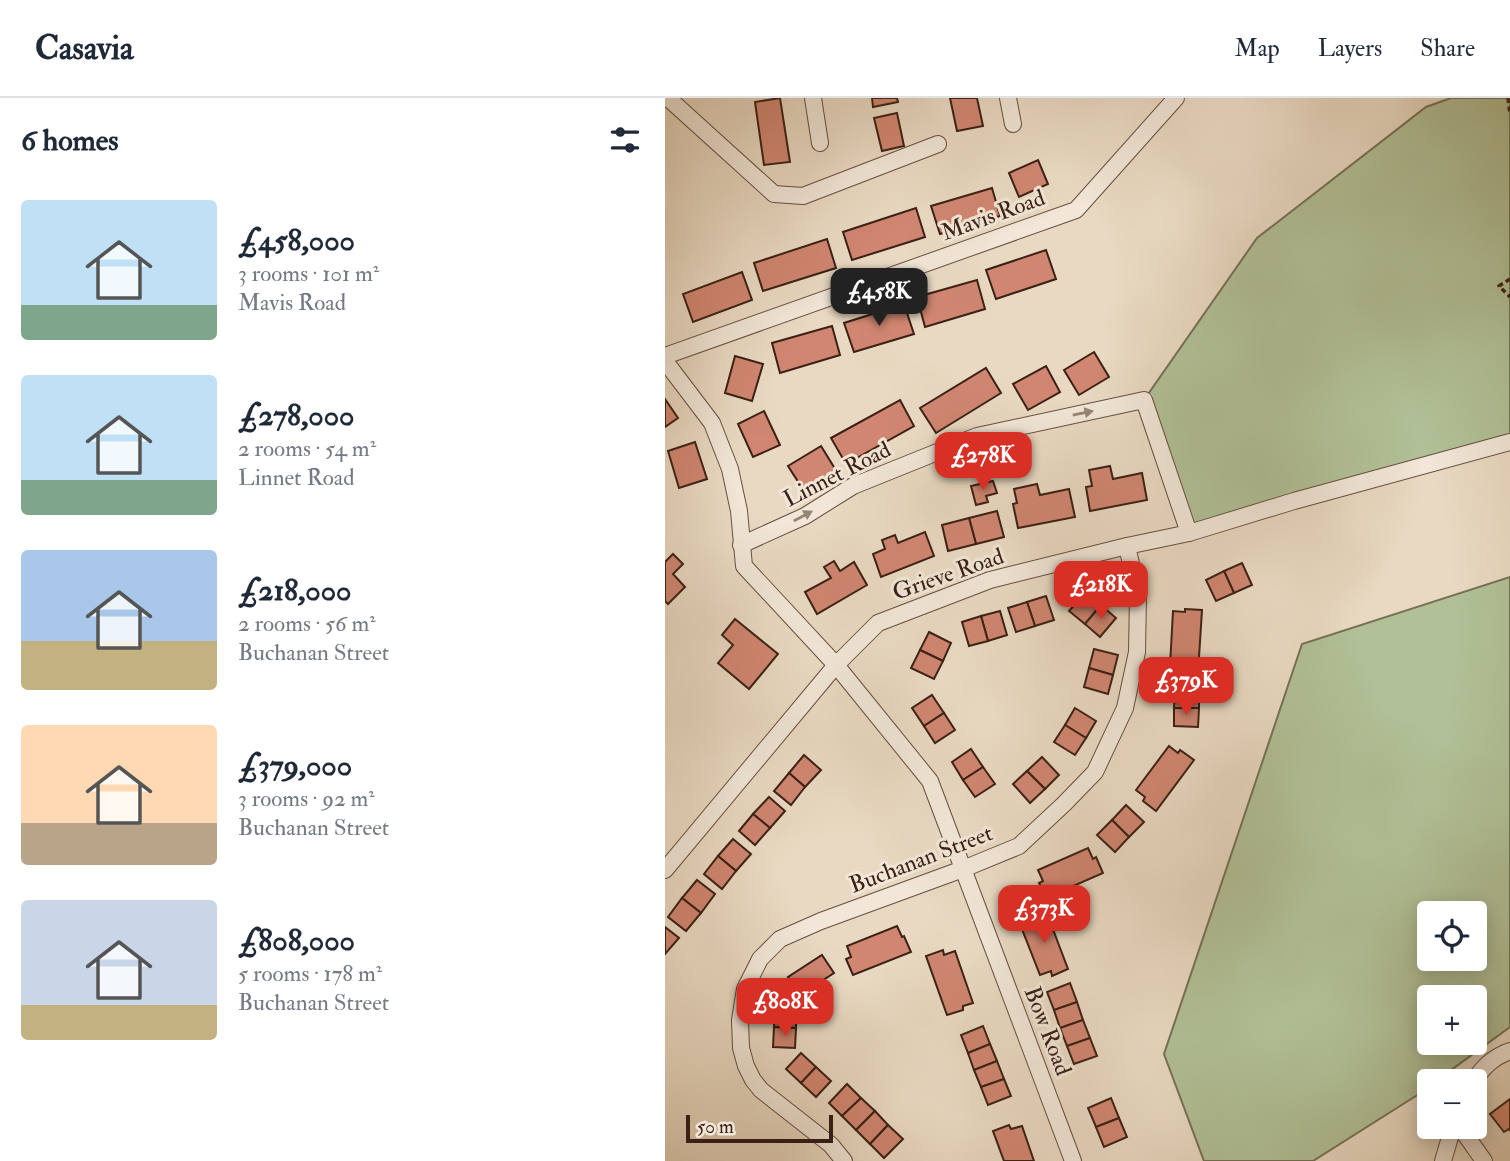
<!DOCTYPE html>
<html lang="en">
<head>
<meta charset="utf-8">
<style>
  body { margin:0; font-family:"IM FELL Double Pica",serif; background:#f2f2f3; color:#1f2937; height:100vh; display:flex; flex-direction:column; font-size:26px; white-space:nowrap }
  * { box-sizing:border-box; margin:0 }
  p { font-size:23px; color:#747a83 }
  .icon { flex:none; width:38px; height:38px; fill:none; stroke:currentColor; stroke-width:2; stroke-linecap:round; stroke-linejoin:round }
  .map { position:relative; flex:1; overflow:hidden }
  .sheet { display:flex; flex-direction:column; background:#fff; width:665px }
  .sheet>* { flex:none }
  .buttons { position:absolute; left:752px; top:803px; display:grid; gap:14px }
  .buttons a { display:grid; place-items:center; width:70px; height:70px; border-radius:7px; background:#fff; box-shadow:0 4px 18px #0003; font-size:35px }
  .scale { position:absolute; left:21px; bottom:18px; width:147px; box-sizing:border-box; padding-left:7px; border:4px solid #3b2115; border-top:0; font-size:19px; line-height:24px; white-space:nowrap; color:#3b2115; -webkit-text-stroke:5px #f1e6d7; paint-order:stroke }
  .price { position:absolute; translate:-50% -60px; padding:0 16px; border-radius:14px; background:#d93025; color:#fff; font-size:23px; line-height:46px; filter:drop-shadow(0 2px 4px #0008) }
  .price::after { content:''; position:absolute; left:50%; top:42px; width:21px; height:16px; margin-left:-10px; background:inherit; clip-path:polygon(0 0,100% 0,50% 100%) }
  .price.selected { background:#222; color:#fff }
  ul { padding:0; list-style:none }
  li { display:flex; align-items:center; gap:21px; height:175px; padding:0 21px }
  li span { display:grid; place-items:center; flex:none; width:196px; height:140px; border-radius:7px; color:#555 }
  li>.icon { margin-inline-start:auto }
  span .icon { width:84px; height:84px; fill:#fffc; stroke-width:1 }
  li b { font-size:30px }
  h2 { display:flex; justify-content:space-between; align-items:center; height:84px; padding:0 21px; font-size:30px }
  header { display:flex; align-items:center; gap:42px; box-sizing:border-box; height:98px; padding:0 35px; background:#fff; border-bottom:2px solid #e0e1e3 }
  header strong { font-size:33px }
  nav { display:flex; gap:38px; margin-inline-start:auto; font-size:24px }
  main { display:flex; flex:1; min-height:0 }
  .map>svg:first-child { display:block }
  .green { fill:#b1c097; stroke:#767056; stroke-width:2; fill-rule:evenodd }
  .building { fill:#d08671; stroke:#3b2115; stroke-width:2 }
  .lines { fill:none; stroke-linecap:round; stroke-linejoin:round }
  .street-casing { stroke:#664f40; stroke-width:18 }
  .path { stroke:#3b2115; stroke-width:3.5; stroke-dasharray:5 3.5; stroke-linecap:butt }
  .street { stroke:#f1e6d7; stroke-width:16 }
  .oneway { fill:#968476 }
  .labels { text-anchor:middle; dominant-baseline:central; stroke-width:6; stroke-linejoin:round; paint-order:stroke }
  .street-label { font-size:23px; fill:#3b2115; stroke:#f1e6d7 }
</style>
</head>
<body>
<header>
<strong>Casavia</strong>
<nav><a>Map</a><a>Layers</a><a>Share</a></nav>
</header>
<main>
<section class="sheet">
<h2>6 homes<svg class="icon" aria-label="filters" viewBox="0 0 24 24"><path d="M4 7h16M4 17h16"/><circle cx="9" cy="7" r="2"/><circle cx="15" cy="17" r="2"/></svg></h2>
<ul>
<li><span style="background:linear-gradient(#bfe0f5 75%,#7fa58c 0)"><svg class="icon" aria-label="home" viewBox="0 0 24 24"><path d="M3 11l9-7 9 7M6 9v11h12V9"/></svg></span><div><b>£458,000</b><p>3 rooms · 101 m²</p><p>Mavis Road</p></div></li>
<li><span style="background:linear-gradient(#bfe0f5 75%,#7fa58c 0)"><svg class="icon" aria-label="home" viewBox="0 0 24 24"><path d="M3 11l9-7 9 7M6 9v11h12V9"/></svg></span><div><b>£278,000</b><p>2 rooms · 54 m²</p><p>Linnet Road</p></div></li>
<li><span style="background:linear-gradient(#a9c7e8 65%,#c2b280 0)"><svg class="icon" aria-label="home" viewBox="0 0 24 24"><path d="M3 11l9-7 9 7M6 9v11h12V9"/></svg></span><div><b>£218,000</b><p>2 rooms · 56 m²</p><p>Buchanan Street</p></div></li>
<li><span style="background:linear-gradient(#ffd9b3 70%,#b9a48a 0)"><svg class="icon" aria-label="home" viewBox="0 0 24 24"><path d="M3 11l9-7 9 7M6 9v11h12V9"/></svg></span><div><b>£379,000</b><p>3 rooms · 92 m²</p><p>Buchanan Street</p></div></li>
<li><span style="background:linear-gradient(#c9d6e8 75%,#c2b280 0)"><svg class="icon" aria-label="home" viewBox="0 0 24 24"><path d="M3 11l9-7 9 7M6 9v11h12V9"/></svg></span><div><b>£808,000</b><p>5 rooms · 178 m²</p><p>Buchanan Street</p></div></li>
</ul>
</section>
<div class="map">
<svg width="845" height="1063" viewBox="0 0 845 1063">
  <rect width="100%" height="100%" fill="#e9d9c2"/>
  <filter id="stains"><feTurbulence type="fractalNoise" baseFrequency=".00286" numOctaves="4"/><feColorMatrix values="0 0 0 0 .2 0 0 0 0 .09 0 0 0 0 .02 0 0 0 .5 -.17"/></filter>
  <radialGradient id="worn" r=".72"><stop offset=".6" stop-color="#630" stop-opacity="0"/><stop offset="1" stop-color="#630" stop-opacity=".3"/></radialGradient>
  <g class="green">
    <polygon points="786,0 845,0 845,343 524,435 479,302 592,140 761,9"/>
    <path d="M845,479v450l-74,54 -6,1v4l-11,8 -106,67h-109l-40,-107 138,-410zM765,816h45v45h-45zM765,900h45v45h-45z"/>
  </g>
  <g class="building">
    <polygon points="115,0 125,64 99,67 90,4"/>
    <polygon points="207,0 232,0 233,4 208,9"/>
    <polygon points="285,0 312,0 318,28 292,33"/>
    <polygon points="232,15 239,48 217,53 209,20"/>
    <polygon points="373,62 383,86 354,99 344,75"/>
    <polygon points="327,90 335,118 275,136 266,108"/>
    <polygon points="251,110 260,139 187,162 178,134"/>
    <polygon points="162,141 171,170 98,193 89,165"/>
    <polygon points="381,152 391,181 331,201 321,172"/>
    <polygon points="77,174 87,202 28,224 18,196"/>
    <polygon points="312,182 320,211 260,229 252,199"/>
    <polygon points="239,206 249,236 189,254 179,225"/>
    <polygon points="167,228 175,257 115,275 107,245"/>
    <polygon points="429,254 444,279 414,297 399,272"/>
    <polygon points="70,258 98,266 87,303 60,295"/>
    <polygon points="381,268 395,294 363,312 348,286"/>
    <polygon points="321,270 336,295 271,335 255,310"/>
    <polygon points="0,301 13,320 0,329"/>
    <polygon points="235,302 249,328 181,366 166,340"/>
    <polygon points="99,313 115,347 88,359 73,326"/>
    <polygon points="30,344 42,381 14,390 3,353"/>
    <polygon points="156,348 172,374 139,393 123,368"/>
    <polygon points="445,368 448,381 477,375 482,402 425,413 421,389 427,388 424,372"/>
    <polygon points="328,383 332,395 321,398 323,404 311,407 306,388"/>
    <polygon points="372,386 375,397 404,391 410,419 353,430 348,406 352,405 349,391"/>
    <polygon points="332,413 339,439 311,446 304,420"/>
    <polygon points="304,420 311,446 283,453 277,427"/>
    <polygon points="260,434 269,458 216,479 208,456 220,451 217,442 230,437 233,445"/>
    <polygon points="8,456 18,466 8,476 20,489 3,506 0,503 0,464"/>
    <polygon points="169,463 175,473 189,464 202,487 152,516 140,494 166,480 159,469"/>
    <polygon points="577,465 587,487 569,495 559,473"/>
    <polygon points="559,473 569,495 551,503 541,482"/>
    <polygon points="421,494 436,507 420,526 404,513"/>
    <polygon points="381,498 389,522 370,528 362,504"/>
    <polygon points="362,504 370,528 351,534 343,510"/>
    <polygon points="436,507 451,520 435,539 420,526"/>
    <polygon points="520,511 537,512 533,575 516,574 516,569 505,568 508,513 520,514"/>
    <polygon points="335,513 342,537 323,543 316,518"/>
    <polygon points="316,518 323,543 304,548 297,524"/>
    <polygon points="70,521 113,556 84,591 53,565 68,547 57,537"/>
    <polygon points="264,534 286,545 278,563 255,552"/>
    <polygon points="429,551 453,557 448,577 424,570"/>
    <polygon points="255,552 278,563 269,581 246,570"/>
    <polygon points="424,570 448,577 443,596 419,589"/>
    <polygon points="510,591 534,591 534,610 509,610"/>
    <polygon points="267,597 279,615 259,628 247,610"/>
    <polygon points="410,610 431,623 421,640 400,627"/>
    <polygon points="509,610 534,610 533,629 509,628"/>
    <polygon points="279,615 290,632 270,645 259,628"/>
    <polygon points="400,627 421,640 410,657 389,644"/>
    <polygon points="504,648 513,655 515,652 529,662 491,713 478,703 480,699 471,692"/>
    <polygon points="306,651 318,669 298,682 287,664"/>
    <polygon points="139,657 156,672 140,689 124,675"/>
    <polygon points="377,659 394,677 380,691 362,673"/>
    <polygon points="318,669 330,686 310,699 298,682"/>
    <polygon points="362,673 380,691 365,705 348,686"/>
    <polygon points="124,675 140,689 126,707 109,693"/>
    <polygon points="104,699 120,713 105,730 88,716"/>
    <polygon points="461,707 479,724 464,739 447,722"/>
    <polygon points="88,716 105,730 90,747 74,733"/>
    <polygon points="447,722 464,739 450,754 432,737"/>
    <polygon points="68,741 86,756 71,773 53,758"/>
    <polygon points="423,750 428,761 431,759 438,775 381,800 374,785 378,783 373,772"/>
    <polygon points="53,758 71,773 57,791 39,776"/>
    <polygon points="32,782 50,796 36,815 17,800"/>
    <polygon points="17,800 36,815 21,833 3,819"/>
    <polygon points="381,813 403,871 387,878 386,873 375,877 355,826 366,822 365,819"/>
    <polygon points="232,828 237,839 239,838 246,854 188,877 181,861 186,859 182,848"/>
    <polygon points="0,829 14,840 0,856"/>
    <polygon points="278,852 279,857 290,853 308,905 298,908 298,912 282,917 261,858"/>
    <polygon points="157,857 169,875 135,897 123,879"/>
    <polygon points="405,885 412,904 389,912 382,894"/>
    <polygon points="412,904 418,922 395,930 389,912"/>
    <polygon points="109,909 131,909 131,930 109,929"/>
    <polygon points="418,922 425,940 402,948 395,930"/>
    <polygon points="318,928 325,946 303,955 296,937"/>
    <polygon points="109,929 131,930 130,950 108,949"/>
    <polygon points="425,940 432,958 409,966 402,948"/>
    <polygon points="325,946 332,963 309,972 303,955"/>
    <polygon points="136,955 151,969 136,985 121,971"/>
    <polygon points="332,963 339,981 316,989 309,972"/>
    <polygon points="151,969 166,983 151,999 136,985"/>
    <polygon points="339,981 346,998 323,1007 316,989"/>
    <polygon points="182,986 196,1000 177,1018 164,1005"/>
    <polygon points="196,1000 210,1013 191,1032 177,1018"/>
    <polygon points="446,1000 454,1020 431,1029 423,1010"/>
    <polygon points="845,1001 845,1033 844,1031 839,1034 825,1016"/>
    <polygon points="210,1013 223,1027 205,1046 191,1032"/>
    <polygon points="454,1020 462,1039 439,1049 431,1029"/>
    <polygon points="223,1027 238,1041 219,1060 205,1046"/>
    <polygon points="344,1027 346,1031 357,1028 369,1063 339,1063 328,1033"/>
  </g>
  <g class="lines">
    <g class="street-casing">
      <g id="street">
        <polyline points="3,0 109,96 138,98 273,46"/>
        <polyline points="148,0 155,45"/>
        <polyline points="343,0 348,26"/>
        <polyline points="0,258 411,112 511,0"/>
        <polyline points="0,263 47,325 65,371 74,413 79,468 171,567 265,683 408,1063"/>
        <polyline points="76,447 140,418 188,388 312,338 479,302 524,435"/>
        <polyline points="0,772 171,567 213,525 325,482 462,448 524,435 629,403 845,344"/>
        <path d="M808,984c10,-15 20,-25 37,-31"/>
        <polyline points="795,1029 819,1063"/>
        <polyline points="179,1063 166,1047 96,992 88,982 81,968 76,950 75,922 80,891 95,861 115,841 156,823 298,771 354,748 399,706 430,674 460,610 472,554 473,497 462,448"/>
        <polyline points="778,1063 788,1029"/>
      </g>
    </g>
    <g class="path">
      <polyline points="843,0 845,17"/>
      <polyline points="845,181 834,188 845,199"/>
    </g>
    <use href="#street" class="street"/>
  </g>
  <defs><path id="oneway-solid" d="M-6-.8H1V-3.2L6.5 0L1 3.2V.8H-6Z" transform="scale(1.75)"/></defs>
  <g class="oneway">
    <use href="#oneway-solid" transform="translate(418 315) rotate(-12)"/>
    <use href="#oneway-solid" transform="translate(138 418) rotate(-28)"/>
  </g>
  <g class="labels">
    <g class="street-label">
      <text transform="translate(328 117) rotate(-20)">Mavis Road</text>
      <text transform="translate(172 376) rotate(-27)">Linnet Road</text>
      <text transform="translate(283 476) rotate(-19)">Grieve Road</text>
      <text transform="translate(256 761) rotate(-21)">Buchanan Street</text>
      <text transform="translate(383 933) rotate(69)">Bow Road</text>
    </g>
  </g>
  <rect width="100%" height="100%" filter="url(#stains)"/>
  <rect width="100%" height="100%" fill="url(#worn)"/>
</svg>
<div class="buttons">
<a><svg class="icon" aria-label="locate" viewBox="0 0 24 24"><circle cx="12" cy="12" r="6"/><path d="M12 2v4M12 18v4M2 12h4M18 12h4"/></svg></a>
<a>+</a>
<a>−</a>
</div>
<div class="scale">50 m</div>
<b class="price selected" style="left:214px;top:230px">£458K</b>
<b class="price" style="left:318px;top:394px">£278K</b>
<b class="price" style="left:436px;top:523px">£218K</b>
<b class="price" style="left:521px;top:619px">£379K</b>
<b class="price" style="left:379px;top:847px">£373K</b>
<b class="price" style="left:120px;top:940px">£808K</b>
</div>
</main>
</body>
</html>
